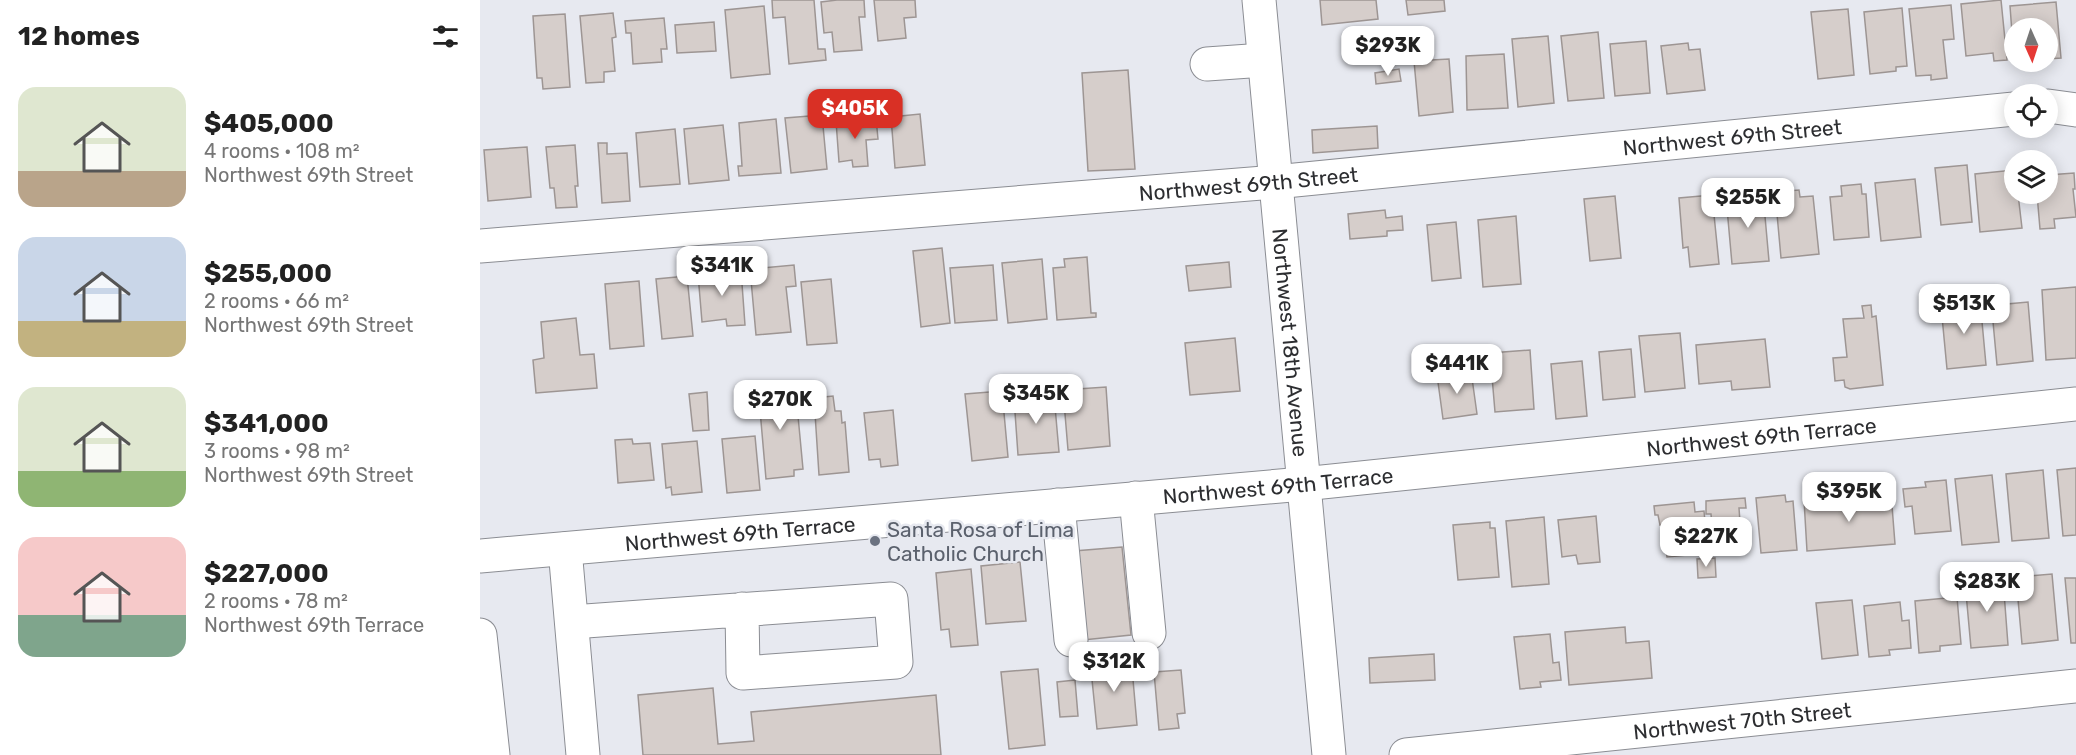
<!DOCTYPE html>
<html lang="en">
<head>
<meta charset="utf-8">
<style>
  body { margin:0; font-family:Rubik,sans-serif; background:#f6f6f6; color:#222; height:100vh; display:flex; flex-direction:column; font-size:22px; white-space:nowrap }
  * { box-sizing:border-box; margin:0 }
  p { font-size:20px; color:#767676 }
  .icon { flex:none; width:33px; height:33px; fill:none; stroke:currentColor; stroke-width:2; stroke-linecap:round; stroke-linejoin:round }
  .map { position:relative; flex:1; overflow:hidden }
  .side { display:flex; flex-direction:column; background:#fff; width:480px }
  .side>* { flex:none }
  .needle { width:39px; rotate:177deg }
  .controls { position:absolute; left:1524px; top:18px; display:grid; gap:12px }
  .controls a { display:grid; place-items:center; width:54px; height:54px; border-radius:50%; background:#fff; box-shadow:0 3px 15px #0003; font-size:30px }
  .price { position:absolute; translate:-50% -51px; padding:0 14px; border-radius:12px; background:#fff; color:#222; font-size:20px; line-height:39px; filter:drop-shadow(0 2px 3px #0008) }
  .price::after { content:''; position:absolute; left:50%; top:36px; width:18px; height:14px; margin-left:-9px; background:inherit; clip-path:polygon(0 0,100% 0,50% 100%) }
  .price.active { background:#d93025; color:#fff }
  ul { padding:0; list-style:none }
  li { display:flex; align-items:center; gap:18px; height:150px; padding:0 18px }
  li span { display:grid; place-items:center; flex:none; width:168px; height:120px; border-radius:18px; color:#555 }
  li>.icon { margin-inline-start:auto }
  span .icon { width:72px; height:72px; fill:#fffc; stroke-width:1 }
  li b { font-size:26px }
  h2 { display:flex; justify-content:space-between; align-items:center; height:72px; padding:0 18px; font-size:26px }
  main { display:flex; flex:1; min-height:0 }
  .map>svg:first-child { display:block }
  .building { fill:#d6cecb; stroke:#9d9593; stroke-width:1.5 }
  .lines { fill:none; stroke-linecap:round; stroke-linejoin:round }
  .minor-casing { stroke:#8b8d93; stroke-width:35 }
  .major-casing { stroke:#8b8d93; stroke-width:35 }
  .minor { stroke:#fff; stroke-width:33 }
  .major { stroke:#fff; stroke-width:33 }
  .worship-dot { fill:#6b7280; stroke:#e7e9f0; stroke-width:2 }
  .labels { text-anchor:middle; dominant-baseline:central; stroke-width:5; stroke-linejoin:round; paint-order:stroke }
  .street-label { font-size:21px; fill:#2d2e31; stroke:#e7e9f0 }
  .worship-label { font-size:21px; fill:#5b616d; stroke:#e7e9f0; text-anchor:start }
</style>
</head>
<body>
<main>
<section class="side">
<h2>12 homes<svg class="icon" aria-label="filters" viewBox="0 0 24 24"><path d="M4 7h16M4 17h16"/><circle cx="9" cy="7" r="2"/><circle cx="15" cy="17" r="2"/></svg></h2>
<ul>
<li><span style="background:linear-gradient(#dfe7d0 70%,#b9a48a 0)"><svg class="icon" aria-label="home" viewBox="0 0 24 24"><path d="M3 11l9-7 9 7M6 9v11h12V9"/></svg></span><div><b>$405,000</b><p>4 rooms · 108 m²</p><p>Northwest 69th Street</p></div></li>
<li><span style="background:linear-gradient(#c9d6e8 70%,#c2b280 0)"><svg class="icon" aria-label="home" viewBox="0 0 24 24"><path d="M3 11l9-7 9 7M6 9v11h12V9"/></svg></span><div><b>$255,000</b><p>2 rooms · 66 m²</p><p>Northwest 69th Street</p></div></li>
<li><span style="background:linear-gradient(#dfe7d0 70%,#8fb573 0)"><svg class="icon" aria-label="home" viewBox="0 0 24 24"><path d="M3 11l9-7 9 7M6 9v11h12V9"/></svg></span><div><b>$341,000</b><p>3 rooms · 98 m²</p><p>Northwest 69th Street</p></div></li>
<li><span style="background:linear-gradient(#f6c9c9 65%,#7fa58c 0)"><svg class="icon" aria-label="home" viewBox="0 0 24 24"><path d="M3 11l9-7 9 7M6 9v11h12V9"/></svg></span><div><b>$227,000</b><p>2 rooms · 78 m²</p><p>Northwest 69th Terrace</p></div></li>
</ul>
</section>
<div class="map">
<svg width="1596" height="755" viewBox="0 0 1596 755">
  <rect width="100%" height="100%" fill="#e7e9f0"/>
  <g class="building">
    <polygon points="292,0 334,0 338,49 345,49 346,60 309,64 305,17 293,18"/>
    <polygon points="357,0 384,0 385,17 379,17 382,50 354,52 352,32 344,33 341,2"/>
    <polygon points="394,0 435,0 436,17 424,18 426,38 398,41"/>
    <polygon points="840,0 896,0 898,19 842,25"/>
    <polygon points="926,0 964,0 965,11 928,15"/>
    <polygon points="1521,0 1527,60 1514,61 1513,53 1486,56 1481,4"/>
    <polygon points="1576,2 1581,58 1568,59 1568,28 1534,28 1534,60 1530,6"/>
    <polygon points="1471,5 1474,39 1463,40 1467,78 1451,80 1451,75 1436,76 1429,9"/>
    <polygon points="284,6 290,74 251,78 245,10"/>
    <polygon points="1422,8 1427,66 1416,67 1416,71 1390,74 1384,12"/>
    <polygon points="1368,9 1374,75 1338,79 1331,12"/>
    <polygon points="133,13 136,37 132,38 135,71 124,72 124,82 106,83 100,16"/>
    <polygon points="85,14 90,87 63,89 62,78 57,78 53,16"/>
    <polygon points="184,18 187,49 181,49 182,62 153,64 151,33 146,33 145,21"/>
    <polygon points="234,22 236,51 197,53 195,25"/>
    <polygon points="1118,32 1124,98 1088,101 1081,36"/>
    <polygon points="1068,36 1074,103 1038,107 1032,39"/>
    <polygon points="1166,41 1170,93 1135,96 1130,44"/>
    <polygon points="1208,43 1209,50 1220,49 1225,90 1187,94 1181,46"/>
    <polygon points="1024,54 1028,108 987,110 986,56"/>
    <polygon points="969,59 973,112 939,116 934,61"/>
    <polygon points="919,69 921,81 896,84 895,73"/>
    <polygon points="648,70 655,169 608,171 602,73"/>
    <polygon points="440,114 445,165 415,168 411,117"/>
    <polygon points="342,115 347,169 311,173 305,118"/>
    <polygon points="396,118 398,139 386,140 388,166 373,167 372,160 359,162 356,121"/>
    <polygon points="296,119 301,173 259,176 258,166 262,166 259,123"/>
    <polygon points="243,125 249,180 209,184 204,129"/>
    <polygon points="897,126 898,148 833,153 832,130"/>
    <polygon points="195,129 200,184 160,187 156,133"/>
    <polygon points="118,143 127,143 127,154 147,153 150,201 122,203"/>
    <polygon points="95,145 98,186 95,186 97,207 76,208 74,188 70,188 66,147"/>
    <polygon points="47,147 51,197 8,201 4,150"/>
    <polygon points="1487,165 1492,222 1461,225 1455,168"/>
    <polygon points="1534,170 1534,194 1538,194 1542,228 1500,232 1495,174"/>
    <polygon points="1594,173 1595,189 1593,189 1596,217 1574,219 1575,228 1560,229 1557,194 1568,194 1568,175"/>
    <polygon points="1435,179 1441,237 1401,241 1395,183"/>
    <polygon points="1381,184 1382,194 1386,194 1389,237 1354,240 1350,197 1362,196 1361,186"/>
    <polygon points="1319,190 1320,197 1333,196 1339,254 1301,258 1295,192"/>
    <polygon points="1283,194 1289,261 1252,264 1246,197"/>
    <polygon points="1232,195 1239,264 1210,267 1208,247 1203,248 1199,198"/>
    <polygon points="1135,196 1141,258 1110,261 1104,199"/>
    <polygon points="905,210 906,218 922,216 923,230 907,231 907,236 870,239 868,214"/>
    <polygon points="1036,216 1041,284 1003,287 998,220"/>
    <polygon points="976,222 981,278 952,281 947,225"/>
    <polygon points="462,248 470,323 441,327 433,251"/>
    <polygon points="607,257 611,313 616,313 616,317 577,320 573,268 585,267 584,259"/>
    <polygon points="562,259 567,319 528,323 522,263"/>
    <polygon points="749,262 751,287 709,291 706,266"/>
    <polygon points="314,265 316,286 306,287 311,332 276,335 270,269"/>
    <polygon points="513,265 517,320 475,323 470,268"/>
    <polygon points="261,270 265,325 247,326 246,319 222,322 218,274"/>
    <polygon points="207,276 213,336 182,339 176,279"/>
    <polygon points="351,279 357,343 327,345 321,282"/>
    <polygon points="159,281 164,346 130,349 125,284"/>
    <polygon points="1596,287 1596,358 1566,360 1562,290"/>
    <polygon points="1500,300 1506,365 1467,369 1461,306 1479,305 1479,314 1482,314 1481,302"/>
    <polygon points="1548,302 1553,361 1517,365 1512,311 1528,309 1527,304"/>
    <polygon points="1391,305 1392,317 1396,316 1403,385 1370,389 1365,387 1364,380 1355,381 1353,358 1367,357 1363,319 1384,318 1382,306"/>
    <polygon points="96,318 100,355 114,354 117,388 56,393 53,360 64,358 61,322"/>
    <polygon points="1200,333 1205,388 1165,392 1159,336"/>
    <polygon points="755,338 760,391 710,395 705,343"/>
    <polygon points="1285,339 1290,387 1252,390 1251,381 1219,384 1216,345"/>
    <polygon points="1151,349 1155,397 1123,400 1119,352"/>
    <polygon points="1050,350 1054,409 1015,412 1010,353"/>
    <polygon points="1102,361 1107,416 1076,419 1071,364"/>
    <polygon points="991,371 997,414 963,419 957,375"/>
    <polygon points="315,384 323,469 314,470 314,476 286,479 278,387"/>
    <polygon points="626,387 630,446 588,450 583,390"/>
    <polygon points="522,391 528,457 492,461 485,394"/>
    <polygon points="227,392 229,430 213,431 209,394"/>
    <polygon points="574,395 579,452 538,455 534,398"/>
    <polygon points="353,396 355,411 361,411 362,423 365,422 369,472 339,475 334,398"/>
    <polygon points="413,410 418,465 401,467 400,459 389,460 384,413"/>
    <polygon points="275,436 280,490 247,493 242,439"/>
    <polygon points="152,439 153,444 170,443 174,480 138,483 135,440"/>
    <polygon points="217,441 222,492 192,495 191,487 186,488 182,444"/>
    <polygon points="1596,468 1596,535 1583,536 1577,470"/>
    <polygon points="1563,470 1569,538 1532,541 1526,474"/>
    <polygon points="1512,475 1519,542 1482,545 1475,479"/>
    <polygon points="1466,480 1471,531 1435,534 1432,506 1425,507 1423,489 1446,487 1445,482"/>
    <polygon points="1411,493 1415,544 1327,551 1324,500 1356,498 1356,503 1378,501 1377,496"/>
    <polygon points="1305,495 1306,502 1313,501 1317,550 1281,553 1276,498"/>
    <polygon points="1265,498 1266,508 1259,508 1262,551 1234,553 1231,514 1226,514 1226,501"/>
    <polygon points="1214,502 1215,512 1224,511 1228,553 1187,557 1184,524 1180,525 1178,515 1175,515 1174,506"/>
    <polygon points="1116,516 1120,562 1098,564 1096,555 1082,557 1078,520"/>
    <polygon points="1064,517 1069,584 1032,587 1026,521"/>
    <polygon points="1010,522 1010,528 1015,528 1019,577 978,580 973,525"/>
    <polygon points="642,547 651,635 603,640 594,551"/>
    <polygon points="1235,558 1236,577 1218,578 1217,559"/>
    <polygon points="540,562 546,621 506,624 501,566"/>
    <polygon points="491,569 498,645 471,647 469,629 461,630 456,573"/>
    <polygon points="1572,574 1578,640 1542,644 1536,577"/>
    <polygon points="1585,578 1596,578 1596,643 1591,643"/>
    <polygon points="1523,579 1528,645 1491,648 1485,582"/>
    <polygon points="1477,597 1481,644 1460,646 1460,651 1439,653 1435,601"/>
    <polygon points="1372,600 1378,655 1342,659 1336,603"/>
    <polygon points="1420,602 1422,621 1429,620 1431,648 1409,650 1410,655 1389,657 1384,606"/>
    <polygon points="1145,627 1146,643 1169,641 1172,678 1089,685 1085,632"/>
    <polygon points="1070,634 1073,663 1079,662 1081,680 1060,682 1061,687 1040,689 1034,637"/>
    <polygon points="954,654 955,680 890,683 889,658"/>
    <polygon points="651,657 657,725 617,729 610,660"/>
    <polygon points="558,669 565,745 529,749 521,672"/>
    <polygon points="701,670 705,713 697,714 699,728 679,730 674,672"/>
    <polygon points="595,680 598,716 580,717 577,682"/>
    <polygon points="233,688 238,744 274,741 271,712 456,695 461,755 163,755 158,695"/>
  </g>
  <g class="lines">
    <g class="minor-casing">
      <g id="minor">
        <path id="s1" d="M779,0l70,755"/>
        <polyline points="727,64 784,60"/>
        <polyline points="1568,106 1596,110"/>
        <path id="s2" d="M0,246l795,-64 739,-73"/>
        <polyline points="656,498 669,633"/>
        <polyline points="578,505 591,640"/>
        <polyline points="85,549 103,755"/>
        <path id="s3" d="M0,556l823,-72 773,-80"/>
        <polyline points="92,622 411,599 416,662 263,673 262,609"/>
        <path id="s4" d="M926,755l670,-69"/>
      </g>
    </g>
    <g class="major-casing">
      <polyline id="major" points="0,635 13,755"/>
    </g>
    <use href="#minor" class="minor"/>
    <use href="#major" class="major"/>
  </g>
  <circle class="worship-dot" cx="395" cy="541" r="6"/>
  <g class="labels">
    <g class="street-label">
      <text stroke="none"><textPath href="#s2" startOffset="1257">Northwest 69th Street</textPath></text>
      <text stroke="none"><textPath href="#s2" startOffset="771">Northwest 69th Street</textPath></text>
      <text stroke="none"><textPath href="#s1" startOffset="344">Northwest 18th Avenue</textPath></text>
      <text stroke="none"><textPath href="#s3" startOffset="1287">Northwest 69th Terrace</textPath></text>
      <text stroke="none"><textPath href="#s3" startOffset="801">Northwest 69th Terrace</textPath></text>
      <text stroke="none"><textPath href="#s3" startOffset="261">Northwest 69th Terrace</textPath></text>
      <text stroke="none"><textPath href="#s4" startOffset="338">Northwest 70th Street</textPath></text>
    </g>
    <g class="worship-label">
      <text x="407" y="529">Santa Rosa of Lima<tspan x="407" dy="24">Catholic Church</tspan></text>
    </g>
  </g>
</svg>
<div class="controls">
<a><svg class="needle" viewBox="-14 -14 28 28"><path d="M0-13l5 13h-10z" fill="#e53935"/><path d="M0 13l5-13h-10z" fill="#767676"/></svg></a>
<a><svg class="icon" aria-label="locate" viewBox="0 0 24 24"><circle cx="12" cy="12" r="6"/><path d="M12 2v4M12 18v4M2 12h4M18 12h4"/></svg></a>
<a><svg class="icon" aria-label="layers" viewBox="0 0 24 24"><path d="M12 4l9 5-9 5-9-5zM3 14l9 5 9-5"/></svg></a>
</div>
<b class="price" style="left:908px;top:77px">$293K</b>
<b class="price active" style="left:375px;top:140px">$405K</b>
<b class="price" style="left:1268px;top:229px">$255K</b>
<b class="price" style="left:242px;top:297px">$341K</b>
<b class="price" style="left:1484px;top:335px">$513K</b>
<b class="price" style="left:977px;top:395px">$441K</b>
<b class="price" style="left:556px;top:425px">$345K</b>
<b class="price" style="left:300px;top:431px">$270K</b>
<b class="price" style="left:1369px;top:523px">$395K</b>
<b class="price" style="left:1226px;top:568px">$227K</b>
<b class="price" style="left:1507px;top:613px">$283K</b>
<b class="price" style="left:634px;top:693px">$312K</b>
</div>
</main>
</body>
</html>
